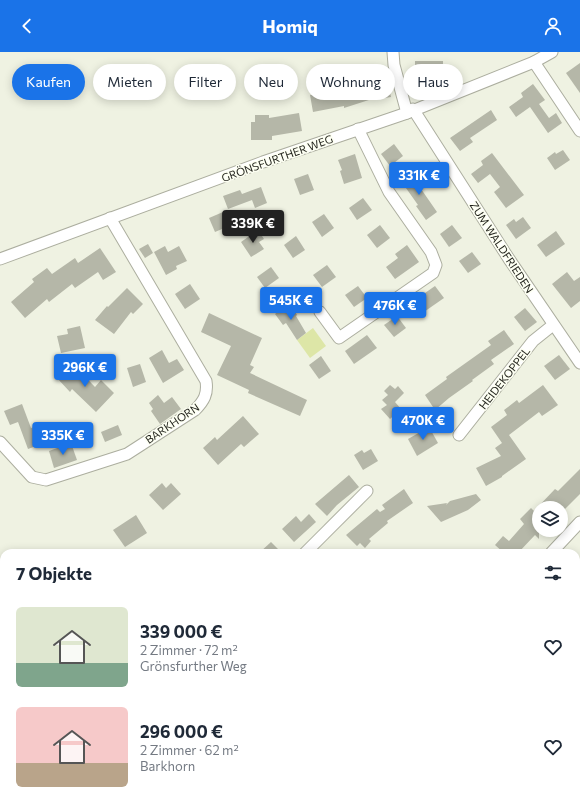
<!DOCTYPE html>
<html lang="de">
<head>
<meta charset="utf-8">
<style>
  body { margin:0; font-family:Commissioner,sans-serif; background:#f2f2f3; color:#1f2937; height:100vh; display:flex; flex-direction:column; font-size:15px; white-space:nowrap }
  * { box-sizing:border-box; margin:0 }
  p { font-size:13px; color:#747a83 }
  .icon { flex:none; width:22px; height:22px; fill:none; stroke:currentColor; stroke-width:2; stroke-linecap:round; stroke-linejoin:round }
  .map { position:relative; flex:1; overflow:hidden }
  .side { position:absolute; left:0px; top:497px; width:580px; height:256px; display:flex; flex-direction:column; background:#fff; border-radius:12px 12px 0 0; box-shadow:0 2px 10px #0003 }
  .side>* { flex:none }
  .banner { position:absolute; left:12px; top:12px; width:556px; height:36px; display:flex; gap:8px }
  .buttons { position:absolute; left:532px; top:449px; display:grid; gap:8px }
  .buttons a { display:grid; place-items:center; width:36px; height:36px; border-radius:50%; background:#fff; box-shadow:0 2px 10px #0003; font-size:20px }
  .price { position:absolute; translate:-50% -34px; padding:0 9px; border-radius:4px; background:#1a73e8; color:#fff; font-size:13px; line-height:26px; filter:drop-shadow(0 1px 2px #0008) }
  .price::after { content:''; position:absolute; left:50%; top:24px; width:12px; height:9px; margin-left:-6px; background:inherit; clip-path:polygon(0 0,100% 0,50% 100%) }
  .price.on { background:#222; color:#fff }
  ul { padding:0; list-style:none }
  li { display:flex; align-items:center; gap:12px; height:100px; padding:0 16px }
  li span { display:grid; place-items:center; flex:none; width:112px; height:80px; border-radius:6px; color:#555 }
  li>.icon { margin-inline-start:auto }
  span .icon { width:48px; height:48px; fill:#fffc; stroke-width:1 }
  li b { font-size:17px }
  h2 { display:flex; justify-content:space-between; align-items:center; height:48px; padding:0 16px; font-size:17px }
  .pill { padding:0 14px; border-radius:18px; background:#fff; box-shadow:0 2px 10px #0003; font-size:14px; line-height:36px }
  .pill.on { background:#1a73e8; color:#fff }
  header { display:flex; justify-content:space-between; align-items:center; height:52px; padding:0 16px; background:#1a73e8; color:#fff; font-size:18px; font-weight:700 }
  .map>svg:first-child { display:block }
  .green { fill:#dde6a7 }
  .building { fill:#b5b7a8 }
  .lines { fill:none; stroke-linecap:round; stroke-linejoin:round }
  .minor-casing { stroke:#acae9f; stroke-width:13 }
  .minor { stroke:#fff; stroke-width:11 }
  .labels { text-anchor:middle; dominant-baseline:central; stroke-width:3; stroke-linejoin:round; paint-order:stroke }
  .street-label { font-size:11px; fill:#1f201a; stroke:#fdfff2 }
</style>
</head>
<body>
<header><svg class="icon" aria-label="back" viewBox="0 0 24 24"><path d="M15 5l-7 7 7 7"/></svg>Homiq<svg class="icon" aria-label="person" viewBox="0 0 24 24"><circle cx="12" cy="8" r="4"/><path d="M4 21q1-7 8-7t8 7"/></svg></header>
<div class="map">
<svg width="580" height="753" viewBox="0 0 580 753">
  <rect width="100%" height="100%" fill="#eff2e2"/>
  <polygon class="green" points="313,276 326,294 310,306 297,288"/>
  <g class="building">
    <polygon points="415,9 443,9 443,29 415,28"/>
    <polygon points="580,11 580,41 566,21"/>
    <polygon points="387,27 391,45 372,48 372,47 344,56 344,54 313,60 310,43 330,39 331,41 358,33"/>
    <polygon points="533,32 545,48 539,52 549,66 556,61 562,71 548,81 530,55 516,65 509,55 523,45 521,41"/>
    <polygon points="491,58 497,68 470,86 473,90 460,99 450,86"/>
    <polygon points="299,61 302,79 272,84 272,88 251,88 251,70 255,70 255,63 269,63 269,66"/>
    <polygon points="394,92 403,104 390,114 381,102"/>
    <polygon points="563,98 570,108 555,118 547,106 555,100 556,102"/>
    <polygon points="492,101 524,143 506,156 494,140 500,135 490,122 478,131 471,122 483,113 481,109"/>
    <polygon points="355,102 362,126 344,132 340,119 342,118 338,108"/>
    <polygon points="412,120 421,132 419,134 437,160 426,168 416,154 418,153 401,129"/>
    <polygon points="308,122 314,138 300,143 294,127"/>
    <polygon points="261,135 267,151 255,156 252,148 228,157 223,144 240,138 242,142"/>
    <polygon points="363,146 372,158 357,168 349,156"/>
    <polygon points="223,160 229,174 215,180 209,166"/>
    <polygon points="324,162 334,176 322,185 312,170"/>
    <polygon points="523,165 531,176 516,187 506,173 514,167 516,170"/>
    <polygon points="380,173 390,186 377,196 367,183"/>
    <polygon points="452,173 462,186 449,195 440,182"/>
    <polygon points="258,178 264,187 259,190 264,197 251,205 241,190"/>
    <polygon points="556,179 565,192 546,205 537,193"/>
    <polygon points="296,184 305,198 293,206 284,193"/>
    <polygon points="148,192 153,201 145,206 139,197"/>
    <polygon points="407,193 419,210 395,227 386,215 398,206 395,202"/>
    <polygon points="165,194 168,200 179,194 187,209 176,214 177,217 166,223 154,200"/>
    <polygon points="100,196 116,220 103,228 98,220 75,236 72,232 49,250 47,247 25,266 11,250 34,230 32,227 47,216 52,222 75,206 78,211"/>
    <polygon points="472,200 481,212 468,221 459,209"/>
    <polygon points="327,213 336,225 322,235 313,223"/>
    <polygon points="271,215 279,226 265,236 257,225"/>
    <polygon points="567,220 574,229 580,225 580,249 571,256 552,232"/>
    <polygon points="190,232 200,247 185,257 175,242"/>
    <polygon points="358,234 367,246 354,255 345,243"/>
    <polygon points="435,234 444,246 421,262 412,250"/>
    <polygon points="127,236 143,252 133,262 131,260 114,282 95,268 107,254 108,255"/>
    <polygon points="289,251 297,263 296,264 306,281 297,288 286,271 283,273 275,262"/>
    <polygon points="525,256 537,270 525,279 514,265"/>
    <polygon points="209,261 262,286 250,313 254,315 250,321 307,348 300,364 248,341 249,338 217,323 231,294 201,280"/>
    <polygon points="397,264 406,276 394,285 384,273"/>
    <polygon points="80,274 85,296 61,301 57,284 68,282 67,277"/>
    <polygon points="504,278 514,292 491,308 494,312 472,328 473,329 449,346 435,358 425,343 447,327 446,325 491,293 488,289"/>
    <polygon points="367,283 377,296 354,312 345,299"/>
    <polygon points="162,298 169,311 177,307 184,318 163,331 149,306"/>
    <polygon points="559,303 570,317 555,328 544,314"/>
    <polygon points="321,304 331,319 319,327 309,313"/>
    <polygon points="72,311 95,335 101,328 114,341 96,360 72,337 70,340 57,326"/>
    <polygon points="140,312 146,330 133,335 127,316"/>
    <polygon points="390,333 395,337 398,334 404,341 395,350 401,357 390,367 381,357 387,353 382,348 388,343 384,339"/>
    <polygon points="543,333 558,353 542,364 539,360 509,383 526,407 502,424 502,425 486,434 476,416 501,404 495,396 502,391 491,375 507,363 504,358 517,348 519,351"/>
    <polygon points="158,343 164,351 172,345 181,357 160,372 151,359 153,357 149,351"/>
    <polygon points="22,352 31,376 40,373 47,390 28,397 18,370 10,373 4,359"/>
    <polygon points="243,364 259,382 244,395 241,392 218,413 203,396 215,385 217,388"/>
    <polygon points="118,373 122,383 105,390 101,380"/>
    <polygon points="429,375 438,391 417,404 408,387"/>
    <polygon points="71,391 77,408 54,416 49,399"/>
    <polygon points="371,397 378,409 363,418 354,403 362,398 364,401"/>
    <polygon points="580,417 580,442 561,461 561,456 539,456 539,487 535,483 518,501 504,501 495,493 503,484 509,489 524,472 520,467 531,456 534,459 555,437 558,439"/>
    <polygon points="349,423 359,435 337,453 327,464 315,452"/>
    <polygon points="162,431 166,436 171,431 181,442 163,458 149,443"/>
    <polygon points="404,437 413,451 387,469 388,471 369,487 371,489 365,496 360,491 357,494 346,483 377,457 380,460 385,457 382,453"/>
    <polygon points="476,442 481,448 468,458 441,470 427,454 447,451 446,453 450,449"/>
    <polygon points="309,462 316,470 294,490 282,477 296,464 301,470"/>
    <polygon points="136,463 147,481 125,495 113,478"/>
    <polygon points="271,490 282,501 259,501"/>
  </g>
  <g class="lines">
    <g class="minor-casing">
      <g id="minor">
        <polyline points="393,0 394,13 407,61"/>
        <polyline points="534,10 580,79"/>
        <polyline points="413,57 509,207 580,311"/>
        <polyline points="0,207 263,110 407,61 534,10 552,0"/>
        <polyline points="320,260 339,286 433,221 436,213 431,200 389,140 358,77"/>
        <polyline points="459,383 533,289 553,273"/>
        <path d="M0,390l32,35 14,3 81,-26 68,-44c9,-9 13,-16 11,-29l-96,-163"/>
        <polyline points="305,501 367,439"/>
        <polyline points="551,501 580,470"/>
        <polyline points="0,599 4,601"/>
        <polyline points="576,673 580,666"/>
        <polyline points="39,753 43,749"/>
        <polyline points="337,753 340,749"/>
      </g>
    </g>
    <use href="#minor" class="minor"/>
  </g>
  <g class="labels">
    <g class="street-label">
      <text transform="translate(277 106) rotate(-20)">GRÖNSFURTHER WEG</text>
      <text transform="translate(502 195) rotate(57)">ZUM WALDFRIEDEN</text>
      <text transform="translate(504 326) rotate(-52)">HEIDEKOPPEL</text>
      <text transform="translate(172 371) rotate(-34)">BARKHORN</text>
    </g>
  </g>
</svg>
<div class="buttons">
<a><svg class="icon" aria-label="layers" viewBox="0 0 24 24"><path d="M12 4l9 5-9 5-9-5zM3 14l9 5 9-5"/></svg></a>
</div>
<b class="price" style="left:419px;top:144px">331K €</b>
<b class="price on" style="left:253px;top:192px">339K €</b>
<b class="price" style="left:291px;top:269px">545K €</b>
<b class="price" style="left:395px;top:274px">476K €</b>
<b class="price" style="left:85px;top:336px">296K €</b>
<b class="price" style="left:423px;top:389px">470K €</b>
<b class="price" style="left:63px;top:404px">335K €</b>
<div class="banner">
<a class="pill on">Kaufen</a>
<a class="pill">Mieten</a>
<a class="pill">Filter</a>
<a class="pill">Neu</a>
<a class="pill">Wohnung</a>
<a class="pill">Haus</a>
</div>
<section class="side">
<h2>7 Objekte<svg class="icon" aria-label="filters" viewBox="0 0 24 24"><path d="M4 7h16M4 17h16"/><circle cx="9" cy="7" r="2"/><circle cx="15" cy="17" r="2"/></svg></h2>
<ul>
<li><span style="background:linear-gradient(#dfe7d0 70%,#7fa58c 0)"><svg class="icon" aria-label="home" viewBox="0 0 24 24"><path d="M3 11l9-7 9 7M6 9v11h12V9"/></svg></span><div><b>339 000 €</b><p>2 Zimmer · 72 m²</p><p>Grönsfurther Weg</p></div><svg class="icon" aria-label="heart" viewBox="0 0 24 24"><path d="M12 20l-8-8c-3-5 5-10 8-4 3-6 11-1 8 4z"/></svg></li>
<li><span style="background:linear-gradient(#f6c9c9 70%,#b9a48a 0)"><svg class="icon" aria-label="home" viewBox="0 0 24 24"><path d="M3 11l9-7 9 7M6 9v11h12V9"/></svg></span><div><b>296 000 €</b><p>2 Zimmer · 62 m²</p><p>Barkhorn</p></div><svg class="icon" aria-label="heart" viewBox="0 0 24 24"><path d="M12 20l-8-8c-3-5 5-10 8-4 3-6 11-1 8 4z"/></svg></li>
</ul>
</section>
</div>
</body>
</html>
